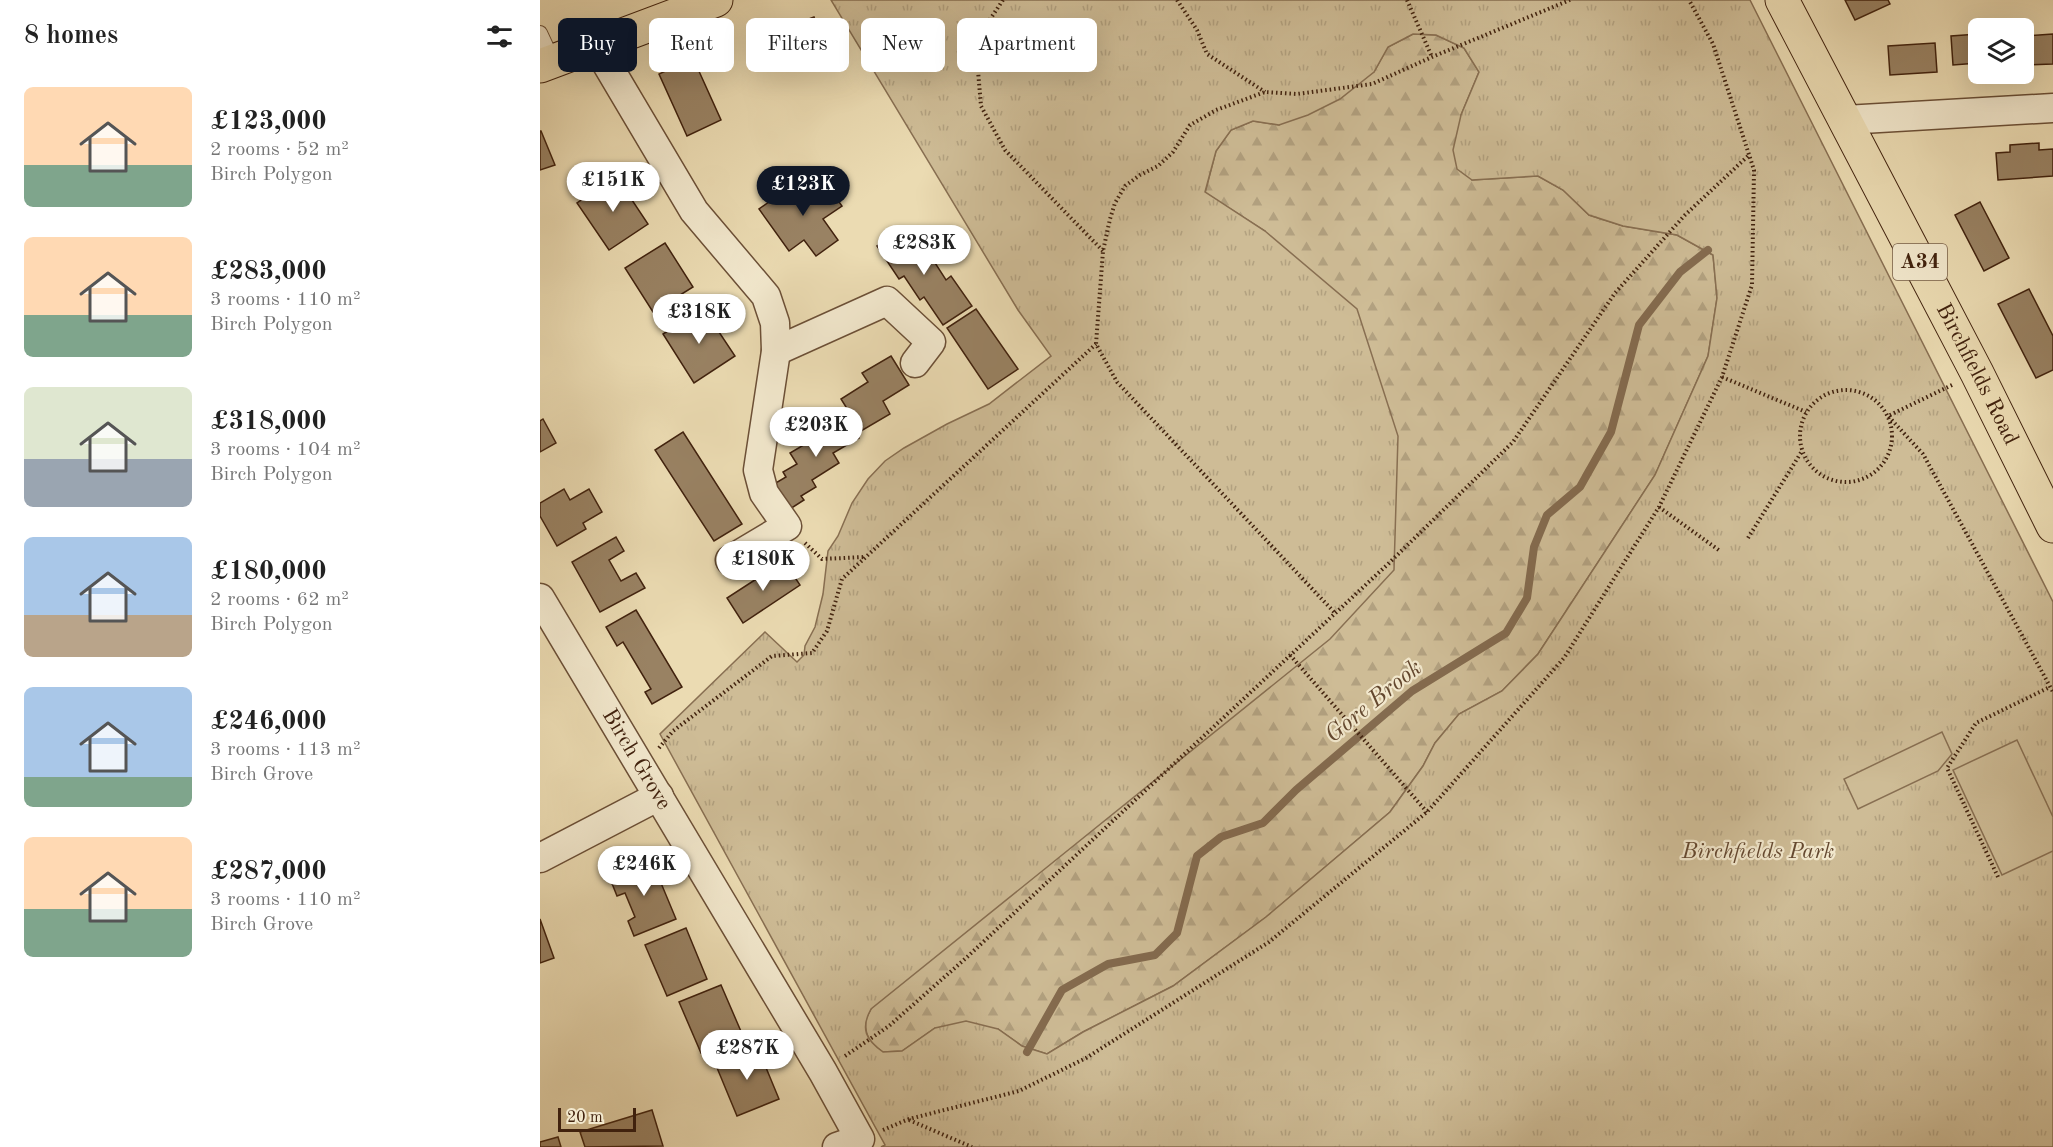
<!DOCTYPE html>
<html lang="en">
<head>
<meta charset="utf-8">
<style>
  body { margin:0; font-family:"Old Standard TT",serif; background:#f6f6f6; color:#222; height:100vh; display:flex; flex-direction:column; font-size:22px; white-space:nowrap }
  * { box-sizing:border-box; margin:0 }
  p { font-size:20px; color:#767676 }
  .icon { flex:none; width:33px; height:33px; fill:none; stroke:currentColor; stroke-width:2; stroke-linecap:round; stroke-linejoin:round }
  .map { position:relative; flex:1; overflow:hidden }
  .drawer { display:flex; flex-direction:column; background:#fff; width:540px }
  .drawer>* { flex:none }
  .top-card { position:absolute; left:18px; top:18px; width:570px; height:54px; display:flex; gap:12px }
  .buttons { position:absolute; left:1428px; top:18px; display:grid; gap:12px }
  .buttons a { display:grid; place-items:center; width:66px; height:66px; border-radius:9px; background:#fff; box-shadow:0 6px 24px #0002; font-size:30px }
  .scale { position:absolute; left:18px; bottom:15px; width:78px; box-sizing:border-box; padding-left:6px; border:3px solid #41220e; border-top:0; font-size:16px; line-height:21px; white-space:nowrap; color:#41220e; -webkit-text-stroke:4px #f2e8cd; paint-order:stroke }
  .price { position:absolute; translate:-50% -51px; padding:0 14px; border-radius:21px; background:#fff; color:#222; font-size:20px; line-height:39px; filter:drop-shadow(0 2px 3px #0008) }
  .price::after { content:''; position:absolute; left:50%; top:36px; width:18px; height:14px; margin-left:-9px; background:inherit; clip-path:polygon(0 0,100% 0,50% 100%) }
  .price.current { background:#111827; color:#fff }
  ul { padding:0; list-style:none }
  li { display:flex; align-items:center; gap:18px; height:150px; padding:0 24px }
  li span { display:grid; place-items:center; flex:none; width:168px; height:120px; border-radius:9px; color:#555 }
  li>.icon { margin-inline-start:auto }
  span .icon { width:72px; height:72px; fill:#fffc; stroke-width:1 }
  li b { font-size:26px }
  h2 { display:flex; justify-content:space-between; align-items:center; height:72px; padding:0 24px; font-size:26px }
  .tag { padding:0 21px; border-radius:9px; background:#fff; box-shadow:0 6px 24px #0002; font-size:21px; line-height:54px }
  .tag.current { background:#111827; color:#fff }
  main { display:flex; flex:1; min-height:0 }
  .map>svg:first-child { display:block }
  .forest { fill:url(#forest-firs); stroke:#886f52; stroke-width:1.5 }
  .park { fill:url(#park-tufts); stroke:#886f52; stroke-width:1.5; fill-rule:evenodd }
  .garden { fill:#cebc96; stroke:#886f52; stroke-width:1.5 }
  .lines { fill:none; stroke-linecap:round; stroke-linejoin:round }
  .stream { stroke:#846b4f; stroke-width:8 }
  .building { fill:#998263; stroke:#41220e; stroke-width:1.5 }
  .lane-casing { stroke:#6c5037; stroke-width:16 }
  .street-casing { stroke:#6c5037; stroke-width:31 }
  .highway-casing { stroke:#41220e; stroke-width:35 }
  .path { stroke:#41220e; stroke-width:4; stroke-dasharray:1.5 3; stroke-linecap:butt }
  .lane { stroke:#f2e8cd; stroke-width:14 }
  .street { stroke:#f2e8cd; stroke-width:28 }
  .highway { stroke:#ebdbb2; stroke-width:33 }
  .labels { text-anchor:middle; dominant-baseline:central; stroke-width:4.5; stroke-linejoin:round; paint-order:stroke }
  .shield { fill:#f2e8cd; stroke:#765d47; stroke-width:1.5 }
  .shield-label { font-size:21px; font-weight:bold; fill:#41220e }
  .street-label { font-size:22px; fill:#41220e; stroke:#f2e8cd }
  .park-label { font-size:22px; font-style:italic; fill:#644830; stroke:#f2e8cd }
  .water-label { font-size:24px; font-style:italic; fill:#63472e; stroke:#f2e8cd }
</style>
</head>
<body>
<main>
<section class="drawer">
<h2>8 homes<svg class="icon" aria-label="filters" viewBox="0 0 24 24"><path d="M4 7h16M4 17h16"/><circle cx="9" cy="7" r="2"/><circle cx="15" cy="17" r="2"/></svg></h2>
<ul>
<li><span style="background:linear-gradient(#ffd9b3 65%,#7fa58c 0)"><svg class="icon" aria-label="home" viewBox="0 0 24 24"><path d="M3 11l9-7 9 7M6 9v11h12V9"/></svg></span><div><b>£123,000</b><p>2 rooms · 52 m²</p><p>Birch Polygon</p></div></li>
<li><span style="background:linear-gradient(#ffd9b3 65%,#7fa58c 0)"><svg class="icon" aria-label="home" viewBox="0 0 24 24"><path d="M3 11l9-7 9 7M6 9v11h12V9"/></svg></span><div><b>£283,000</b><p>3 rooms · 110 m²</p><p>Birch Polygon</p></div></li>
<li><span style="background:linear-gradient(#dfe7d0 60%,#9aa5b1 0)"><svg class="icon" aria-label="home" viewBox="0 0 24 24"><path d="M3 11l9-7 9 7M6 9v11h12V9"/></svg></span><div><b>£318,000</b><p>3 rooms · 104 m²</p><p>Birch Polygon</p></div></li>
<li><span style="background:linear-gradient(#a9c7e8 65%,#b9a48a 0)"><svg class="icon" aria-label="home" viewBox="0 0 24 24"><path d="M3 11l9-7 9 7M6 9v11h12V9"/></svg></span><div><b>£180,000</b><p>2 rooms · 62 m²</p><p>Birch Polygon</p></div></li>
<li><span style="background:linear-gradient(#a9c7e8 75%,#7fa58c 0)"><svg class="icon" aria-label="home" viewBox="0 0 24 24"><path d="M3 11l9-7 9 7M6 9v11h12V9"/></svg></span><div><b>£246,000</b><p>3 rooms · 113 m²</p><p>Birch Grove</p></div></li>
<li><span style="background:linear-gradient(#ffd9b3 60%,#7fa58c 0)"><svg class="icon" aria-label="home" viewBox="0 0 24 24"><path d="M3 11l9-7 9 7M6 9v11h12V9"/></svg></span><div><b>£287,000</b><p>3 rooms · 110 m²</p><p>Birch Grove</p></div></li>
</ul>
</section>
<div class="map">
<svg width="1513" height="1147" viewBox="0 0 1513 1147">
  <defs>
    <pattern id="forest-firs" width="22" height="20" patternUnits="userSpaceOnUse" patternTransform="scale(1.5)"><rect width="22" height="20" fill="#cebc96"/><path d="M5 1l3.5 6h-7zM16 11l3.5 6h-7z" fill="#b2a180"/></pattern>
    <pattern id="park-tufts" width="24" height="20" patternUnits="userSpaceOnUse" patternTransform="scale(1.5)"><rect width="24" height="20" fill="#cebc96"/><path d="M3 7l-1-3M5 7V3M7 7l1-3M15 17l-1-3M17 17v-4M19 17l1-3" fill="none" stroke="#b2a180"/></pattern>
  </defs>
  <rect width="100%" height="100%" fill="#ebdbb2"/>
  <filter id="stains"><feTurbulence type="fractalNoise" baseFrequency=".00333" numOctaves="4"/><feColorMatrix values="0 0 0 0 .2 0 0 0 0 .09 0 0 0 0 .02 0 0 0 .5 -.17"/></filter>
  <radialGradient id="worn" r=".72"><stop offset=".6" stop-color="#630" stop-opacity="0"/><stop offset="1" stop-color="#630" stop-opacity=".3"/></radialGradient>
  <path class="forest" d="M873,34l23,1 28,13 15,24 -18,43 11,65 66,-4 25,14 26,25 34,11 54,9 36,20 4,43 -9,58 -53,119 -117,179 -36,37 -43,23 -24,29 -12,23 -33,46 -124,105 -93,69 -90,46 -36,22 -25,-8 -24,-17 -63,-1 -33,23 -19,1c-13,-9 -19,-17 -17,-33l399,-788 -60,-38 11,-42 15,-21 22,-9 26,4 95,-53 14,-25z"/>
  <path class="park" d="M291,0h919l303,602v545h-1172l4,-2 -225,-411 105,-102 32,30 7,-7 1,-9 10,-19 8,-33 5,-43 10,-15 14,-33 16,-24 17,-18 19,-13 43,-24 42,-20 62,-48 -33,-46zM873,34l23,1 28,13 15,24 -18,43 -8,35 4,19 15,11 66,-4 25,14 26,25 34,11 54,9 36,20 4,43 -9,58 -53,119 -117,179 -36,37 -43,23 -24,29 -12,23 -33,46 -124,105 -93,69 -90,46 -36,22 -25,-8 -24,-17 -32,-8 -31,7 -33,23 -19,1c-17,-12 -23,-23 -12,-43l459,-370 64,-69 4,-134 -41,-127 -92,-78 -60,-39 11,-41 15,-21 22,-9 26,4 29,-10 32,-16 34,-27 14,-25z"/>
  <g class="garden">
    <polygon points="1402,732 1412,754 1398,771 1318,809 1304,779"/>
    <polygon points="1477,740 1513,817 1513,851 1462,875 1413,770"/>
  </g>
  <g class="lines">
    <polyline class="stream" points="487,1052 522,990 568,964 615,955 637,933 657,856 681,837 723,823 756,790 872,691 966,633 987,598 994,547 1007,515 1040,487 1071,432 1099,325 1140,272 1168,250"/>
  </g>
  <g class="building">
    <polygon points="1305,0 1348,0 1350,4 1315,20"/>
    <polygon points="274,17 285,46 231,67 219,38"/>
    <polygon points="1438,34 1438,63 1413,65 1411,36"/>
    <polygon points="1513,34 1513,64 1484,65 1484,36"/>
    <polygon points="1395,43 1397,72 1350,75 1348,46"/>
    <polygon points="153,58 181,120 147,136 119,74"/>
    <polygon points="0,131 1,131 15,165 0,170"/>
    <polygon points="1499,143 1499,150 1513,149 1513,176 1458,180 1456,153 1470,152 1470,145"/>
    <polygon points="76,176 108,224 69,250 37,203"/>
    <polygon points="257,182 267,197 286,184 302,206 283,219 298,240 276,256 264,240 249,251 219,209"/>
    <polygon points="1440,202 1469,258 1444,271 1415,215"/>
    <polygon points="365,226 387,257 390,255 406,280 411,276 432,306 403,325 384,297 380,300 364,276 359,279 337,246"/>
    <polygon points="125,243 153,287 113,312 85,268"/>
    <polygon points="1489,289 1513,336 1513,370 1496,378 1458,304"/>
    <polygon points="163,308 195,356 154,383 123,334"/>
    <polygon points="436,309 478,369 448,389 407,328"/>
    <polygon points="351,356 369,385 343,401 350,414 321,431 301,399 328,382 322,373"/>
    <polygon points="302,410 319,438 293,453 299,463 272,480 276,487 261,496 264,500 250,509 234,484 246,477 243,472 257,464 250,453 279,436 274,427"/>
    <polygon points="3,419 16,443 0,452 0,421"/>
    <polygon points="143,432 202,524 174,541 115,450"/>
    <polygon points="24,489 30,500 49,489 62,512 43,523 46,529 17,546 0,516 0,503"/>
    <polygon points="76,537 84,551 69,560 81,581 96,573 105,588 60,612 32,562"/>
    <polygon points="244,561 260,585 203,623 187,598"/>
    <polygon points="96,610 142,687 112,704 105,692 111,689 83,642 77,646 66,627"/>
    <polygon points="111,859 136,919 94,936 88,921 95,917 85,893 77,896 69,876"/>
    <polygon points="0,919 14,958 0,963"/>
    <polygon points="146,928 167,979 127,996 105,945"/>
    <polygon points="181,985 203,1036 161,1053 139,1002"/>
    <polygon points="217,1046 239,1099 197,1116 175,1063"/>
    <polygon points="112,1110 123,1146 45,1147 40,1132"/>
    <polygon points="18,1137 21,1147 0,1147 0,1142"/>
  </g>
  <g class="lines">
    <g class="lane-casing">
      <polyline id="lane" points="0,33 13,61"/>
    </g>
    <g class="street-casing">
      <g id="street">
        <polyline points="55,44 154,211 226,296 235,323 236,351 218,470 224,493 247,526 190,560"/>
        <polyline points="1305,120 1513,108"/>
        <polyline points="236,351 347,301 391,342 375,363"/>
        <path id="s1" d="M0,598l283,474 37,67 -23,8"/>
        <polyline points="0,858 119,796"/>
      </g>
    </g>
    <g class="highway-casing">
      <g id="highway">
        <path id="s2" d="M1242,0l195,373 76,153"/>
        <polyline points="0,66 176,0"/>
      </g>
    </g>
    <g class="path">
      <polyline points="463,0 449,21 437,59 441,106 465,150 563,251"/>
      <polyline points="637,0 657,30 667,54 725,92"/>
      <polyline points="867,0 892,57"/>
      <polyline points="1182,377 1266,412"/>
      <polyline points="1412,385 1348,416 1383,454 1513,692"/>
      <circle cx="1306" cy="436" r="46"/>
      <polyline points="1119,507 1180,551"/>
      <polyline points="1208,538 1262,451"/>
      <polyline points="265,543 282,559 325,557"/>
      <polyline points="794,612 577,382 556,344 563,251 570,219 575,203 585,186 600,175 618,166 633,152 650,125 676,110 725,92 757,94 832,84 892,57 1030,0"/>
      <polyline points="750,655 887,812"/>
      <polyline points="119,748 133,731 232,656 272,653 287,631 302,579 556,344"/>
      <polyline points="1458,877 1407,768 1436,723 1510,687"/>
      <polyline points="305,1056 349,1026 426,958 848,564 973,442 1075,293 1145,215 1209,155"/>
      <polyline points="369,1120 432,1147"/>
      <polyline points="343,1130 369,1119 479,1091 546,1058 729,942 887,812 1024,658 1119,507 1182,377 1212,285 1214,170 1173,44 1149,0"/>
    </g>
    <use href="#lane" class="lane"/>
    <use href="#street" class="street"/>
    <use href="#highway" class="highway"/>
  </g>
  <g class="labels">
    <rect class="shield" x="1353" y="244" width="54" height="36" rx="4.5"/>
    <g class="shield-label">
      <text x="1380" y="262">A34</text>
    </g>
    <g class="street-label">
      <text stroke="none"><textPath href="#s2" startOffset="422">Birchfields Road</textPath></text>
      <text stroke="none"><textPath href="#s1" startOffset="188">Birch Grove</textPath></text>
    </g>
    <g class="park-label">
      <text x="1218" y="852">Birchfields Park</text>
    </g>
    <g class="water-label">
      <text transform="translate(834 702) rotate(-39)">Gore Brook</text>
    </g>
  </g>
  <rect width="100%" height="100%" filter="url(#stains)"/>
  <rect width="100%" height="100%" fill="url(#worn)"/>
</svg>
<div class="buttons">
<a><svg class="icon" aria-label="layers" viewBox="0 0 24 24"><path d="M12 4l9 5-9 5-9-5zM3 14l9 5 9-5"/></svg></a>
</div>
<div class="scale">20 m</div>
<b class="price" style="left:73px;top:213px">£151K</b>
<b class="price current" style="left:263px;top:217px">£123K</b>
<b class="price" style="left:384px;top:276px">£283K</b>
<b class="price" style="left:159px;top:345px">£318K</b>
<b class="price" style="left:276px;top:458px">£203K</b>
<b class="price" style="left:223px;top:592px">£180K</b>
<b class="price" style="left:104px;top:897px">£246K</b>
<b class="price" style="left:207px;top:1081px">£287K</b>
<div class="top-card">
<a class="tag current">Buy</a>
<a class="tag">Rent</a>
<a class="tag">Filters</a>
<a class="tag">New</a>
<a class="tag">Apartment</a>
</div>
</div>
</main>
</body>
</html>
